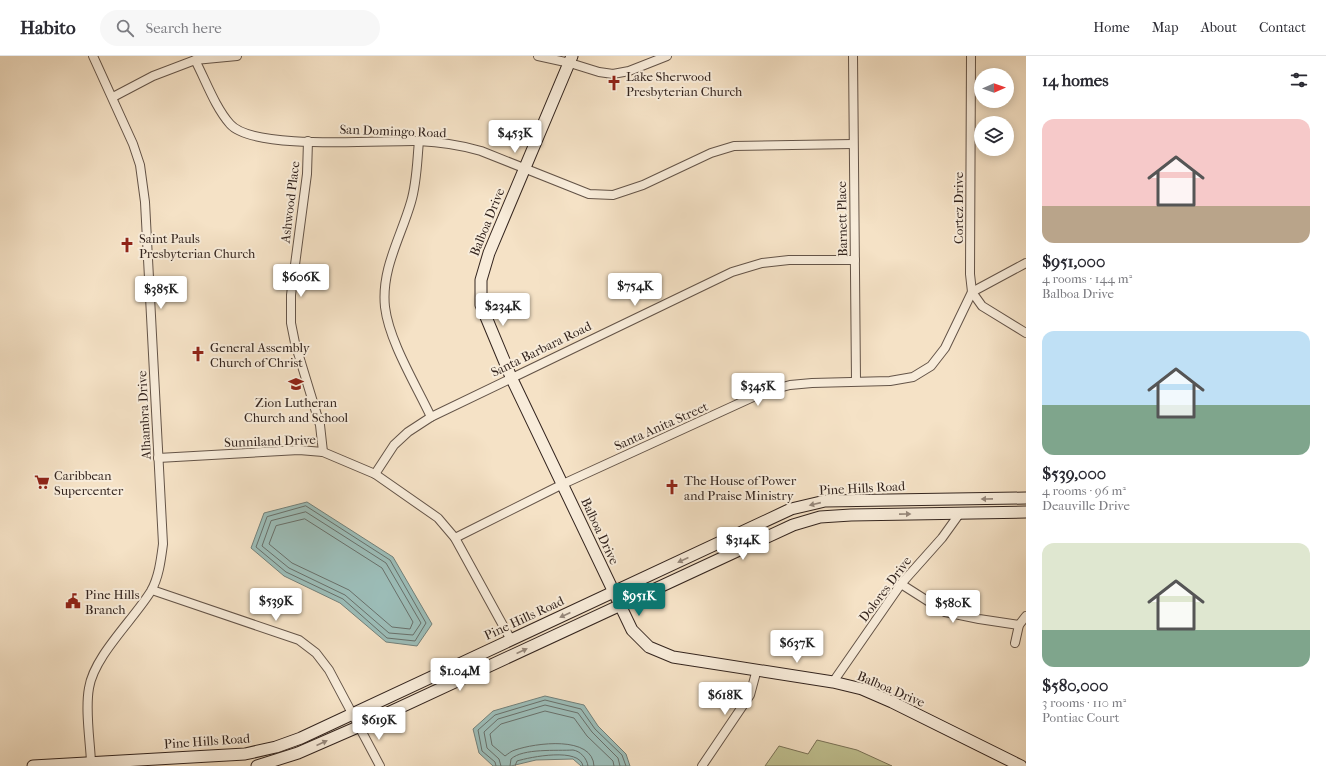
<!DOCTYPE html>
<html lang="en">
<head>
<meta charset="utf-8">
<style>
  body { margin:0; font-family:"IM FELL French Canon",serif; background:#f7f7f7; color:#2b2b33; height:100vh; display:flex; flex-direction:column; font-size:15px; white-space:nowrap }
  * { box-sizing:border-box; margin:0 }
  p { font-size:13px; color:#7c7c81 }
  .icon { flex:none; width:22px; height:22px; fill:none; stroke:currentColor; stroke-width:2; stroke-linecap:round; stroke-linejoin:round }
  .map { position:relative; flex:1; overflow:hidden }
  .side { display:flex; flex-direction:column; background:#fff; width:300px }
  .side>* { flex:none }
  .needle { width:26px; rotate:88deg }
  .tools { position:absolute; left:974px; top:12px; display:grid; gap:8px }
  .tools a { display:grid; place-items:center; width:40px; height:40px; border-radius:50%; background:#fff; box-shadow:0 2px 10px #0003; font-size:20px }
  .price { position:absolute; translate:-50% -34px; padding:0 9px; border-radius:4px; background:#fff; color:#222; font-size:13px; line-height:26px; filter:drop-shadow(0 1px 2px #0008) }
  .price::after { content:''; position:absolute; left:50%; top:24px; width:12px; height:9px; margin-left:-6px; background:inherit; clip-path:polygon(0 0,100% 0,50% 100%) }
  .price.active { background:#0f766e; color:#fff }
  ul { padding:0; list-style:none }
  li { display:grid; align-content:center; gap:8px; height:212px; padding:0 16px }
  li span { display:grid; place-items:center; height:124px; border-radius:12px; color:#555 }
  li>.icon { margin-inline-start:auto }
  span .icon { width:72px; height:72px; fill:#fffc; stroke-width:1 }
  li b { font-size:17px }
  h2 { display:flex; justify-content:space-between; align-items:center; height:48px; padding:0 16px; font-size:17px }
  header { display:flex; align-items:center; gap:24px; box-sizing:border-box; height:56px; padding:0 20px; background:#fff; border-bottom:1px solid #e1e1e2 }
  header strong { font-size:19px }
  nav { display:flex; gap:22px; margin-inline-start:auto; font-size:14px }
  .search { width:280px; height:36px; background:#f7f7f7; display:flex; align-items:center; gap:10px; box-sizing:border-box; padding:0 14px; border-radius:22px; color:#7c7c81; font-size:15px }
  main { display:flex; flex:1; min-height:0 }
  .map>svg:first-child { display:block }
  .green { fill:#c0c292; stroke:#7a7358 }
  .water { fill:#9cbdb8; stroke:#72807a }
  .lines { fill:none; stroke-linecap:round; stroke-linejoin:round }
  .shore { stroke:#68706b; stroke-width:1 }
  .street-casing { stroke:#645448; stroke-width:10 }
  .secondary-casing { stroke:#33241e; stroke-width:13 }
  .street { stroke:#f8ecda; stroke-width:8 }
  .secondary { stroke:#f8ecda; stroke-width:11 }
  .oneway { fill:#96887c }
  .labels { text-anchor:middle; dominant-baseline:central; stroke-width:4; stroke-linejoin:round; paint-order:stroke }
  .poi-label { font-size:13px; fill:#33241e; stroke:#f8ecda; text-anchor:start }
  .street-label { font-size:13px; fill:#33241e; stroke:#f8ecda }
</style>
</head>
<body>
<header>
<strong>Habito</strong>
<div class="search"><svg class="icon" aria-label="search" viewBox="0 0 24 24"><circle cx="10" cy="10" r="6"/><path d="M15 15l6 6"/></svg>Search here</div>
<nav><a>Home</a><a>Map</a><a>About</a><a>Contact</a></nav>
</header>
<main>
<div class="map">
<svg width="1026" height="710" viewBox="0 0 1026 710">
  <rect width="100%" height="100%" fill="#f5e2c6"/>
  <filter id="stains"><feTurbulence type="fractalNoise" baseFrequency=".005" numOctaves="4"/><feColorMatrix values="0 0 0 0 .2 0 0 0 0 .09 0 0 0 0 .02 0 0 0 .5 -.17"/></filter>
  <radialGradient id="worn" r=".72"><stop offset=".6" stop-color="#630" stop-opacity="0"/><stop offset="1" stop-color="#630" stop-opacity=".3"/></radialGradient>
  <polygon class="green" points="817,684 857,694 892,710 765,710 779,690 808,698"/>
  <g class="water">
    <polygon points="307,446 393,501 432,568 417,590 386,586 340,547 284,520 251,492 264,457"/>
    <polygon points="545,640 584,649 598,670 626,698 630,710 581,710 573,703 536,704 511,710 493,710 479,697 473,673 493,655"/>
  </g>
  <g class="lines">
    <g class="shore">
      <polygon points="306,450 390,504 426,567 415,585 387,582 343,543 286,516 256,491 267,461"/>
      <polygon points="306,456 386,507 421,567 413,579 389,577 345,539 289,512 262,490 271,465"/>
      <polygon points="305,463 382,512 413,566 410,573 392,571 349,534 292,507 269,488 276,470"/>
      <polyline points="496,710 495,706 482,695 478,674 495,659 545,644 581,653 595,673 622,699 626,710"/>
      <polyline points="501,710 499,703 487,692 484,676 498,663 545,649 578,657 592,676 618,702 620,710"/>
      <path d="M510,710l1,-7c12,-11 46,-8 62,-9 7,1 14,8 15,16"/>
      <path d="M515,710l2,-5c13,-4 63,-14 66,5"/>
      <path d="M594,710c-1,-31 -59,-23 -79,-16 -4,1 -7,4 -10,6l-13,-11 -2,-11 11,-10 44,-13 29,7 13,18 26,25 1,5"/>
    </g>
    <g class="street-casing">
      <g id="street">
        <polyline points="538,0 570,7 599,16 613,18 629,15 667,0"/>
        <polyline points="853,0 856,325"/>
        <polyline points="971,0 970,218 972,236 982,250 1026,277"/>
        <path d="M195,4c11,21 20,47 35,64 23,27 151,16 188,17 22,1 43,4 63,10l108,43 24,1 30,-10 68,-32 23,-7 119,-2"/>
        <polyline points="113,41 153,20 195,4 237,0"/>
        <polyline points="308,85 307,118 291,239 291,267 295,287 320,369 323,396"/>
        <path d="M419,85c-2,20 -2,41 -8,61 -10,35 -30,67 -26,105 4,34 31,78 46,110"/>
        <polyline points="158,402 299,394 323,396 375,418 438,462 455,482 511,584"/>
        <polyline points="375,418 394,389 408,376 431,361 732,216 762,207 789,204 855,204"/>
        <polyline points="455,482 563,428 764,336 790,329 812,327 890,325 913,321 931,310 945,292 972,236 1026,207"/>
        <polyline points="901,528 945,556 979,563 1019,569"/>
        <polyline points="152,534 299,584 316,597 329,614 380,710"/>
        <polyline points="1015,587 1019,569 1026,560"/>
        <polyline points="833,626 901,528 942,482 960,457"/>
        <path d="M91,706c-1,-22 -6,-52 -2,-74 5,-32 45,-69 62,-97 8,-14 10,-32 12,-47l-18,-342 -5,-37 -7,-21 -40,-88"/>
        <polyline points="702,710 750,639 757,613"/>
      </g>
    </g>
    <g class="secondary-casing">
      <g id="secondary">
        <polyline points="572,0 489,197 481,224 481,249 511,321 632,574 649,591 673,601 833,626 862,633 892,646 1021,710"/>
        <polyline points="33,710 245,698 276,691 301,682 791,453 825,445 1026,442"/>
        <polyline points="257,710 298,697 360,670 793,469 820,461 851,459 1026,456"/>
      </g>
    </g>
    <use href="#street" class="street"/>
    <use href="#secondary" class="secondary"/>
  </g>
  <defs><path id="oneway-solid" d="M-6-.8H1V-3.2L6.5 0L1 3.2V.8H-6Z"/></defs>
  <g class="oneway">
    <use href="#oneway-solid" transform="translate(987 443) rotate(179)"/>
    <use href="#oneway-solid" transform="translate(815 448) rotate(167)"/>
    <use href="#oneway-solid" transform="translate(905 458) rotate(-1)"/>
    <use href="#oneway-solid" transform="translate(683 504) rotate(155)"/>
    <use href="#oneway-solid" transform="translate(565 559) rotate(155)"/>
    <use href="#oneway-solid" transform="translate(522 595) rotate(-25)"/>
    <use href="#oneway-solid" transform="translate(322 687) rotate(-24)"/>
  </g>
  <defs>
    <g id="church-bare" transform="scale(1.2)"><path d="M-1.2-6h2.4v3.5h3.3v2.4h-3.3V6h-2.4V-.1h-3.3v-2.4h3.3Z" fill="#8f2418" stroke="#f8ecda" stroke-width="2.5" paint-order="stroke"/></g>
    <g id="school-bare" transform="scale(1.2)"><path d="M0-5L7-2L0 1L-7-2ZM-4 1L0 2.5L4 1V4Q0 6-4 4Z" fill="#8f2418" stroke="#f8ecda" stroke-width="2.5" paint-order="stroke"/></g>
    <g id="supermarket-bare" transform="scale(1.2)"><path d="M-6-5.5h2.5l.6 2H6L4.5 2H-2.5L-4.4-4H-6ZM-1.5 3.2a1.3 1.3 0 1 0 .1 0ZM3 3.2a1.3 1.3 0 1 0 .1 0Z" fill="#8f2418" stroke="#f8ecda" stroke-width="2.5" paint-order="stroke"/></g>
    <g id="civic-bare" transform="scale(1.2)"><path d="M-.6-6.5H3V-4.5H.6V-3L4-1V1h2V6H-6V1h2V-1L-.6-3ZM-1.2 2.5V6h2.4V2.5Z" fill="#8f2418" stroke="#f8ecda" stroke-width="2.5" paint-order="stroke"/></g>
  </defs>
  <g fill-rule="evenodd">
    <use href="#church-bare" x="614" y="27"/>
    <use href="#church-bare" x="127" y="189"/>
    <use href="#church-bare" x="198" y="298"/>
    <use href="#school-bare" x="296" y="328"/>
    <use href="#supermarket-bare" x="42" y="426"/>
    <use href="#church-bare" x="672" y="431"/>
    <use href="#civic-bare" x="73" y="545"/>
  </g>
  <g class="labels">
    <g class="poi-label">
      <text x="626" y="20">Lake Sherwood<tspan x="626" dy="15">Presbyterian Church</tspan></text>
      <text x="139" y="182">Saint Pauls<tspan x="139" dy="15">Presbyterian Church</tspan></text>
      <text x="210" y="291">General Assembly<tspan x="210" dy="15">Church of Christ</tspan></text>
      <text x="296" y="346" text-anchor="middle">Zion Lutheran<tspan x="296" dy="15">Church and School</tspan></text>
      <text x="54" y="419">Caribbean<tspan x="54" dy="15">Supercenter</tspan></text>
      <text x="684" y="424">The House of Power<tspan x="684" dy="15">and Praise Ministry</tspan></text>
      <text x="85" y="538">Pine Hills<tspan x="85" dy="15">Branch</tspan></text>
    </g>
    <g class="street-label">
      <text transform="translate(393 75) rotate(2)">San Domingo Road</text>
      <text transform="translate(290 146) rotate(-83)">Ashwood Place</text>
      <text transform="translate(958 152) rotate(-90)">Cortez Drive</text>
      <text transform="translate(842 163) rotate(-91)">Barnett Place</text>
      <text transform="translate(487 166) rotate(-68)">Balboa Drive</text>
      <text transform="translate(541 293) rotate(-26)">Santa Barbara Road</text>
      <text transform="translate(144 359) rotate(-93)">Alhambra Drive</text>
      <text transform="translate(661 370) rotate(-24)">Santa Anita Street</text>
      <text transform="translate(270 385) rotate(-2)">Sunniland Drive</text>
      <text transform="translate(862 432) rotate(-3)">Pine Hills Road</text>
      <text transform="translate(600 475) rotate(65)">Balboa Drive</text>
      <text transform="translate(885 533) rotate(-53)">Dolores Drive</text>
      <text transform="translate(524 562) rotate(-25)">Pine Hills Road</text>
      <text transform="translate(891 633) rotate(23)">Balboa Drive</text>
      <text transform="translate(207 685) rotate(-4)">Pine Hills Road</text>
    </g>
  </g>
  <rect width="100%" height="100%" filter="url(#stains)"/>
  <rect width="100%" height="100%" fill="url(#worn)"/>
</svg>
<div class="tools">
<a><svg class="needle" viewBox="-14 -14 28 28"><path d="M0-13l5 13h-10z" fill="#e53935"/><path d="M0 13l5-13h-10z" fill="#7c7c81"/></svg></a>
<a><svg class="icon" aria-label="layers" viewBox="0 0 24 24"><path d="M12 4l9 5-9 5-9-5zM3 14l9 5 9-5"/></svg></a>
</div>
<b class="price" style="left:515px;top:98px">$453K</b>
<b class="price" style="left:301px;top:242px">$606K</b>
<b class="price" style="left:635px;top:251px">$754K</b>
<b class="price" style="left:161px;top:254px">$385K</b>
<b class="price" style="left:503px;top:271px">$234K</b>
<b class="price" style="left:758px;top:351px">$345K</b>
<b class="price" style="left:743px;top:505px">$314K</b>
<b class="price active" style="left:639px;top:561px">$951K</b>
<b class="price" style="left:276px;top:566px">$539K</b>
<b class="price" style="left:953px;top:568px">$580K</b>
<b class="price" style="left:797px;top:608px">$637K</b>
<b class="price" style="left:460px;top:636px">$1.04M</b>
<b class="price" style="left:725px;top:660px">$618K</b>
<b class="price" style="left:379px;top:685px">$619K</b>
</div>
<section class="side">
<h2>14 homes<svg class="icon" aria-label="filters" viewBox="0 0 24 24"><path d="M4 7h16M4 17h16"/><circle cx="9" cy="7" r="2"/><circle cx="15" cy="17" r="2"/></svg></h2>
<ul>
<li><span style="background:linear-gradient(#f6c9c9 70%,#b9a48a 0)"><svg class="icon" aria-label="home" viewBox="0 0 24 24"><path d="M3 11l9-7 9 7M6 9v11h12V9"/></svg></span><div><b>$951,000</b><p>4 rooms · 144 m²</p><p>Balboa Drive</p></div></li>
<li><span style="background:linear-gradient(#bfe0f5 60%,#7fa58c 0)"><svg class="icon" aria-label="home" viewBox="0 0 24 24"><path d="M3 11l9-7 9 7M6 9v11h12V9"/></svg></span><div><b>$539,000</b><p>4 rooms · 96 m²</p><p>Deauville Drive</p></div></li>
<li><span style="background:linear-gradient(#dfe7d0 70%,#7fa58c 0)"><svg class="icon" aria-label="home" viewBox="0 0 24 24"><path d="M3 11l9-7 9 7M6 9v11h12V9"/></svg></span><div><b>$580,000</b><p>3 rooms · 110 m²</p><p>Pontiac Court</p></div></li>
</ul>
</section>
</main>
</body>
</html>
